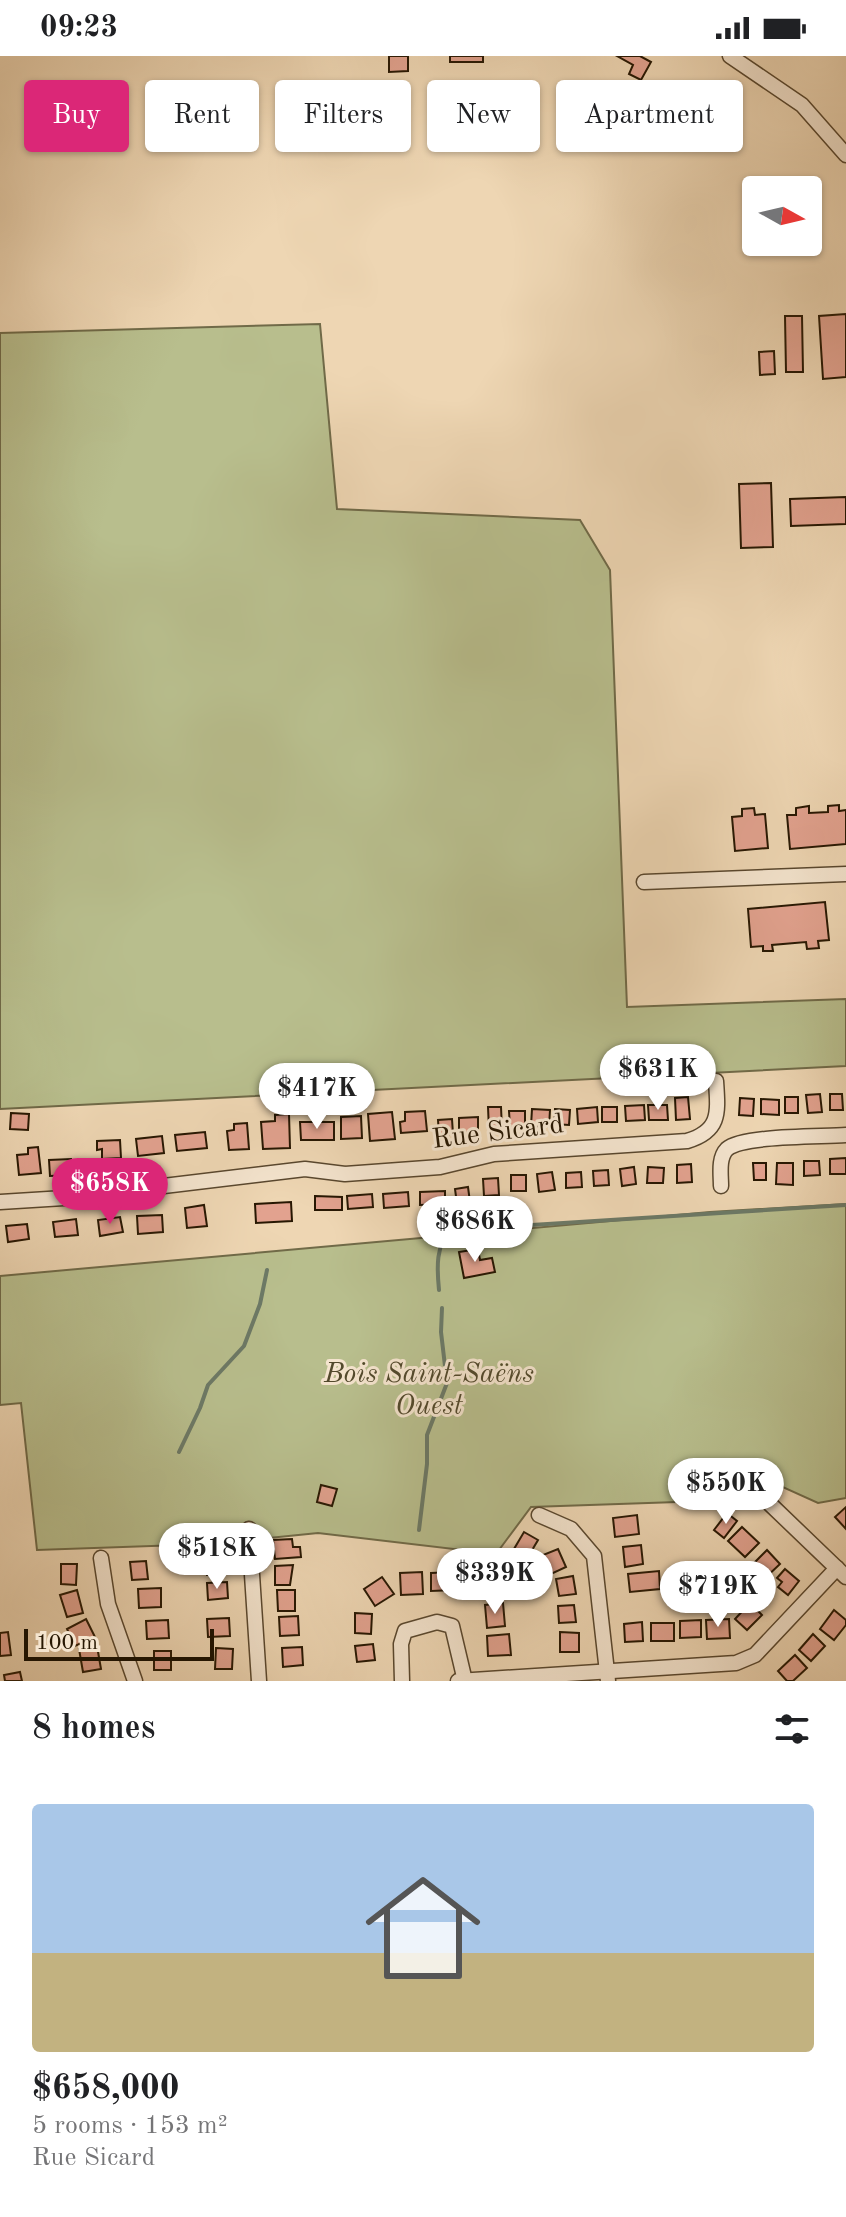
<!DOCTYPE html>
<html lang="en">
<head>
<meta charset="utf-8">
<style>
  body { margin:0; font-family:"Old Standard TT",serif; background:#f2f2f2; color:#202124; height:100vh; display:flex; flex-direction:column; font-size:30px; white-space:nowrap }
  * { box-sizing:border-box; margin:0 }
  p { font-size:26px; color:#757577 }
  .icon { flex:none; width:44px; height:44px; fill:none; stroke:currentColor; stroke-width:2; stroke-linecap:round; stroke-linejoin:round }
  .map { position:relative; height:1625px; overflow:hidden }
  .drawer { display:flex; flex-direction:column; background:#fff; flex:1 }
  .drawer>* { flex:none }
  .hud { position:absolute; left:24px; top:24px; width:798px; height:72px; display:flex; gap:16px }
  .needle { width:52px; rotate:98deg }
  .buttons { position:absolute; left:742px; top:120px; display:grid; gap:16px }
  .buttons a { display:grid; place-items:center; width:80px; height:80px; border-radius:8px; background:#fff; box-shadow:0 2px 6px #0004; font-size:40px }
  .scale { position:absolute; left:24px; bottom:20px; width:190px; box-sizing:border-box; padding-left:8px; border:4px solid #271702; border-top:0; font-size:22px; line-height:28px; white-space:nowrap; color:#271702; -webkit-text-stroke:6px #f4e4ce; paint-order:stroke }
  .price { position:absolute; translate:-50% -68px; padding:0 18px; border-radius:28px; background:#fff; color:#222; font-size:26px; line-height:52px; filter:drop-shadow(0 2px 4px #0008) }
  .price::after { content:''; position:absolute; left:50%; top:48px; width:24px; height:18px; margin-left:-12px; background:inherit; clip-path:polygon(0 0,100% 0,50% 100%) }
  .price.on { background:#db2777; color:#fff }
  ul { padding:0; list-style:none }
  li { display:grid; align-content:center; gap:16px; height:424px; padding:0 32px }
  li span { display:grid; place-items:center; height:248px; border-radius:8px; color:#555 }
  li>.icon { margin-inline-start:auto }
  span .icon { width:144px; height:144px; fill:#fffc; stroke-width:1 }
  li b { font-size:34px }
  h2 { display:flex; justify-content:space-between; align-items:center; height:96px; padding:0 32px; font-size:34px }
  .chip { padding:0 28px; border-radius:8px; background:#fff; box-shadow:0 2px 6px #0004; font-size:28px; line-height:72px }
  .chip.on { background:#db2777; color:#fff }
  .status { display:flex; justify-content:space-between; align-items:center; height:56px; padding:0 40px; background:#fff; direction:ltr }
  .status svg { height:22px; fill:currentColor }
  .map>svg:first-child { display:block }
  .green { fill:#b8be8d; stroke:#706a48; stroke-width:2 }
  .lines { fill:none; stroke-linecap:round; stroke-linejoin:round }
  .stream { stroke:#6c7966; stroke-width:4 }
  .building { fill:#e2a28f; stroke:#271702; stroke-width:2 }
  .minor-casing { stroke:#59472e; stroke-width:17 }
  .minor { stroke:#f4e4ce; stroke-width:14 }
  .labels { text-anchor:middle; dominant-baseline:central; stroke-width:6; stroke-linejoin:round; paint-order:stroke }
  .street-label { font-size:28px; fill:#271702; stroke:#f4e4ce }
  .park-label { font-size:28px; font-style:italic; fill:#52492c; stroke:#f4e4ce }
</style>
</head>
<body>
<div class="status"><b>09:23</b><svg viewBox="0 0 49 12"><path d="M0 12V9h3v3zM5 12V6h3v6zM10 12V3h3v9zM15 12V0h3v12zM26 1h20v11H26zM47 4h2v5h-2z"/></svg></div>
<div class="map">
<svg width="846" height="1625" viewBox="0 0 846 1625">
  <rect width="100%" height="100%" fill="#eed6b3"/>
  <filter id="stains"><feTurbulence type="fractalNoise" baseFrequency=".0025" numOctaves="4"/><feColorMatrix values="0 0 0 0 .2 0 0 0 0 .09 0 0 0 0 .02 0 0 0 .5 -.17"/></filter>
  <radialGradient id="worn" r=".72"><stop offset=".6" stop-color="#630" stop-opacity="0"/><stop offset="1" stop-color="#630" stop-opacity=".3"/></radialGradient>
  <g class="green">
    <polygon points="320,268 337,453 580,464 610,514 627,951 846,943 846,1010 0,1053 0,277"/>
    <polygon points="846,1148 846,1442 818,1447 774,1427 736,1444 531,1451 496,1498 318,1477 209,1488 37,1494 21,1347 0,1349 0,1220 710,1156"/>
  </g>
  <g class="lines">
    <g class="stream">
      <path d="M439,1234c-2,-20 -4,-47 13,-60l394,-25"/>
      <polyline points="179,1396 200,1352 208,1329 244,1290 260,1248 267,1214"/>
      <polyline points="419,1474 427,1408 427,1379 447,1327 441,1276 442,1252"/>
    </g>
  </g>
  <g class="building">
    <polygon points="389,0 408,0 408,15 389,16"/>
    <rect x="450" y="0" width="33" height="6"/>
    <polygon points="617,0 640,0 651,6 641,24 629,18 633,9"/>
    <polygon points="186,35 188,59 175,60 172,36"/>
    <polygon points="846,258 846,321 823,323 819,260"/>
    <polygon points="785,260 802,260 803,316 786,316"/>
    <polygon points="774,295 775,318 760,319 759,296"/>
    <polygon points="771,427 773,491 741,492 739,428"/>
    <polygon points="846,441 846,468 791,470 790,443"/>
    <polygon points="839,749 839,755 846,754 846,788 790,793 787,759 796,759 796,752 809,750 809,757 828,756 828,750"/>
    <polygon points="754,752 755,759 765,758 768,792 735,795 732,761 742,760 742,753"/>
    <polygon points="825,846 829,884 818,885 819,892 807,893 806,886 772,889 773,895 763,895 763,890 751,891 748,853"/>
    <polygon points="820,1038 822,1056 808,1057 806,1039"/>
    <polygon points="830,1038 842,1038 843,1054 830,1054"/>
    <polygon points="688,1041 690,1063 676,1064 675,1042"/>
    <rect x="785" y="1041" width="13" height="16"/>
    <polygon points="740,1042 754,1043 753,1060 739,1059"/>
    <polygon points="761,1043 779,1044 779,1059 761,1058"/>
    <polygon points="644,1049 645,1064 626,1065 625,1050"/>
    <polygon points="648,1049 667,1049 668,1064 649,1064"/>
    <polygon points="488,1051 501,1051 502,1073 489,1074"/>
    <polygon points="597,1051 598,1066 578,1068 577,1053"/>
    <rect x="602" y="1051" width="15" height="15"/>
    <polygon points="532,1053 550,1054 549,1071 531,1070"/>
    <polygon points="555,1053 570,1054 569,1069 554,1068"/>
    <polygon points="425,1055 427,1075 401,1077 400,1066 405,1065 405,1056"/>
    <polygon points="509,1055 525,1055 525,1070 510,1071"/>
    <polygon points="392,1056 395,1083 370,1085 368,1058"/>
    <polygon points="11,1057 29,1058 28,1074 10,1073"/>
    <polygon points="289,1058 290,1092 263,1093 261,1066 275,1065 275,1059"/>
    <polygon points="361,1060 362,1082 341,1083 341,1061"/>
    <polygon points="478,1061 478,1076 459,1077 459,1062"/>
    <polygon points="452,1063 453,1078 439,1079 438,1064"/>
    <polygon points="300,1066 334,1066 334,1084 301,1084"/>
    <polygon points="247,1067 249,1093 229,1094 227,1075 234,1074 234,1068"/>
    <polygon points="205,1076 207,1092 177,1095 175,1079"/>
    <polygon points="162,1080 164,1097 138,1100 136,1083"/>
    <polygon points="120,1084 121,1102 102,1103 102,1093 97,1094 97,1085"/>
    <polygon points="38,1091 41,1117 19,1119 17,1099 28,1098 28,1092"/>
    <polygon points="846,1102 846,1118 830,1118 830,1103"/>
    <polygon points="71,1103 71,1119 50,1120 49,1104"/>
    <polygon points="804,1105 819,1105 820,1119 804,1120"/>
    <polygon points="753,1107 766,1107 766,1124 754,1124"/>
    <polygon points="777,1107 793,1107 793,1129 776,1128"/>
    <polygon points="691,1108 692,1126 677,1127 677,1109"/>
    <polygon points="634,1111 636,1128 622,1130 620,1113"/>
    <polygon points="648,1111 664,1112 663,1127 647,1127"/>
    <polygon points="608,1114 609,1129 594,1130 593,1115"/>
    <polygon points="552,1116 555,1134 539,1136 537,1118"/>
    <polygon points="581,1116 582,1131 566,1132 566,1117"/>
    <rect x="511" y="1119" width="15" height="16"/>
    <polygon points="498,1122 499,1139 484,1140 483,1123"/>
    <polygon points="468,1131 470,1146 457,1148 455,1133"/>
    <polygon points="445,1135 445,1148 420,1149 420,1136"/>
    <polygon points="408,1136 409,1150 384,1152 383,1138"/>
    <polygon points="372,1138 373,1151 348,1153 347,1140"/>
    <polygon points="315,1140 342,1141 342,1154 315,1154"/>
    <polygon points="291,1146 292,1165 256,1167 255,1148"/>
    <polygon points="204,1149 207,1170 187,1172 185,1152"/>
    <polygon points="162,1159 163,1176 138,1178 137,1160"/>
    <polygon points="120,1161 123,1176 100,1180 98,1164"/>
    <polygon points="76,1163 78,1179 55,1181 53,1166"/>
    <polygon points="27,1168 29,1183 8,1186 6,1170"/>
    <polygon points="478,1193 480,1204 492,1202 495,1216 464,1222 459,1196"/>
    <polygon points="321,1429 337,1433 332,1450 317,1446"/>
    <polygon points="846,1451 846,1473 835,1461"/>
    <polygon points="727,1457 737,1465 724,1482 714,1474"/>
    <polygon points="637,1459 639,1478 615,1481 613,1462"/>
    <polygon points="742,1471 759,1487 745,1501 728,1485"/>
    <polygon points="524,1476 538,1484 528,1501 514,1493"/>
    <polygon points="292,1483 293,1491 300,1491 301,1501 275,1503 273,1484"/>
    <polygon points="641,1489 643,1508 625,1511 623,1491"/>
    <polygon points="558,1493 566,1511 551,1518 543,1499"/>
    <polygon points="767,1494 780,1508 763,1524 750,1511"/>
    <polygon points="223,1495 225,1518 207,1519 205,1497"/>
    <polygon points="146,1505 148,1523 132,1524 130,1506"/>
    <polygon points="61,1508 77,1508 76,1529 61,1528"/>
    <polygon points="293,1509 290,1529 275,1529 275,1510"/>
    <polygon points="785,1513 799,1525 788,1539 778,1531 782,1526 777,1522"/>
    <polygon points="659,1515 660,1533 630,1536 628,1518"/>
    <polygon points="422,1516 423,1538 401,1539 400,1517"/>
    <polygon points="455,1516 455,1534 431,1535 431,1517"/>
    <polygon points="573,1520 576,1538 559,1540 556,1523"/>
    <polygon points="382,1521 394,1538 375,1550 364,1533"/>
    <polygon points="469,1523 487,1525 484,1541 462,1538 463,1527 468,1528"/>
    <polygon points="227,1526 228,1542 208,1544 207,1527"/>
    <polygon points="161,1532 161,1551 139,1552 138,1533"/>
    <polygon points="77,1534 83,1557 67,1561 60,1539"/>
    <polygon points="277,1534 295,1534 295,1555 278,1555"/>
    <polygon points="503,1547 505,1570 487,1572 485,1549"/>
    <polygon points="750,1547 762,1559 747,1574 735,1563"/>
    <polygon points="574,1549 576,1566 559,1567 558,1550"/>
    <polygon points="834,1554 846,1564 846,1569 834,1584 820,1573"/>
    <polygon points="355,1557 372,1558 371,1578 355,1577"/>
    <polygon points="298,1560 299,1579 280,1580 279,1561"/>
    <polygon points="229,1562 230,1580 208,1581 207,1563"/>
    <polygon points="86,1563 95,1581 75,1590 67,1573"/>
    <polygon points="729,1563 730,1582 707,1583 706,1564"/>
    <polygon points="168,1564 169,1582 147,1583 146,1565"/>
    <polygon points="701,1564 701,1581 680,1582 680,1565"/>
    <polygon points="642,1566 643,1585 625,1586 624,1568"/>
    <rect x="651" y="1567" width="23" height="18"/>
    <polygon points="8,1576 11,1599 0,1600 0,1577"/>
    <polygon points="560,1576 579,1577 579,1596 560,1596"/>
    <polygon points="509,1578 511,1599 488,1600 487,1580"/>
    <polygon points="813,1578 825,1590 811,1605 799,1594"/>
    <polygon points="373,1588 375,1604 357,1606 355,1590"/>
    <polygon points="97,1590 101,1613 83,1616 79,1593"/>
    <polygon points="302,1591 303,1609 283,1611 282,1592"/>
    <polygon points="216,1592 233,1593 232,1613 215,1613"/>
    <rect x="154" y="1595" width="17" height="19"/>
    <polygon points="795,1599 807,1612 793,1625 787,1625 778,1615"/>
    <polygon points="20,1616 22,1625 5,1625 4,1619"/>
  </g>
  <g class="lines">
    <g class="minor-casing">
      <g id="minor">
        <polyline points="730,0 802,49 846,99"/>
        <polyline points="644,826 846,818"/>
        <path d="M721,1130c0,-11 -3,-28 6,-37 16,-14 95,-12 119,-14"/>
        <path d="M0,1146l64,-4 241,-29 40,5 95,-7 54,-13 193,-13c34,-10 31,-29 29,-60"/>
        <polyline points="770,1448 846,1521"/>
        <polyline points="539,1459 571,1473 594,1500 608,1625"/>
        <polyline points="249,1473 259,1625"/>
        <polyline points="101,1502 108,1548 135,1625"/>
        <polyline points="402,1625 401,1588 405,1575 437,1566 452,1570 465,1625"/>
        <polyline points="458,1625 736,1607 755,1599 837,1512"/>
      </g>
    </g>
    <use href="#minor" class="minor"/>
  </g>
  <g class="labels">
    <g class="street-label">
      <text transform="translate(498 1077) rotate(-7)">Rue Sicard</text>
    </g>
    <g class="park-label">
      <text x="429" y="1319">Bois Saint-Saëns<tspan x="429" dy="32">Ouest</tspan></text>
    </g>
  </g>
  <rect width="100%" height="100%" filter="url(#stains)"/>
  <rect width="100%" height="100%" fill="url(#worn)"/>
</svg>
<div class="buttons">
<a><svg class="needle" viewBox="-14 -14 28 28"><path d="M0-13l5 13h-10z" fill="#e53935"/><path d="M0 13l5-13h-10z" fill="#757577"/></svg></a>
</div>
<div class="scale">100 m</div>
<b class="price" style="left:658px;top:1056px">$631K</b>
<b class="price" style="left:317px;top:1075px">$417K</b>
<b class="price on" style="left:110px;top:1170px">$658K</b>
<b class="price" style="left:475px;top:1208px">$686K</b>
<b class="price" style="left:726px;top:1470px">$550K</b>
<b class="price" style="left:217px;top:1535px">$518K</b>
<b class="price" style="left:495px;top:1560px">$339K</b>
<b class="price" style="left:718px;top:1573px">$719K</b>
<div class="hud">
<a class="chip on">Buy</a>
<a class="chip">Rent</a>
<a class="chip">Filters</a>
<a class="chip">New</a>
<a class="chip">Apartment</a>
</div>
</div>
<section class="drawer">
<h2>8 homes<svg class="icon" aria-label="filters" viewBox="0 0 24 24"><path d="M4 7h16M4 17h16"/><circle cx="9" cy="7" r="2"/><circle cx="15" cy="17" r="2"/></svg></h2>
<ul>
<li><span style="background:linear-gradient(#a9c7e8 60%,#c2b280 0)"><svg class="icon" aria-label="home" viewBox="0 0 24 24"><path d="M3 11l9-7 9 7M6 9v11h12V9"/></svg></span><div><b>$658,000</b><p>5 rooms · 153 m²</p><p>Rue Sicard</p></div></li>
</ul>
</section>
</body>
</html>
